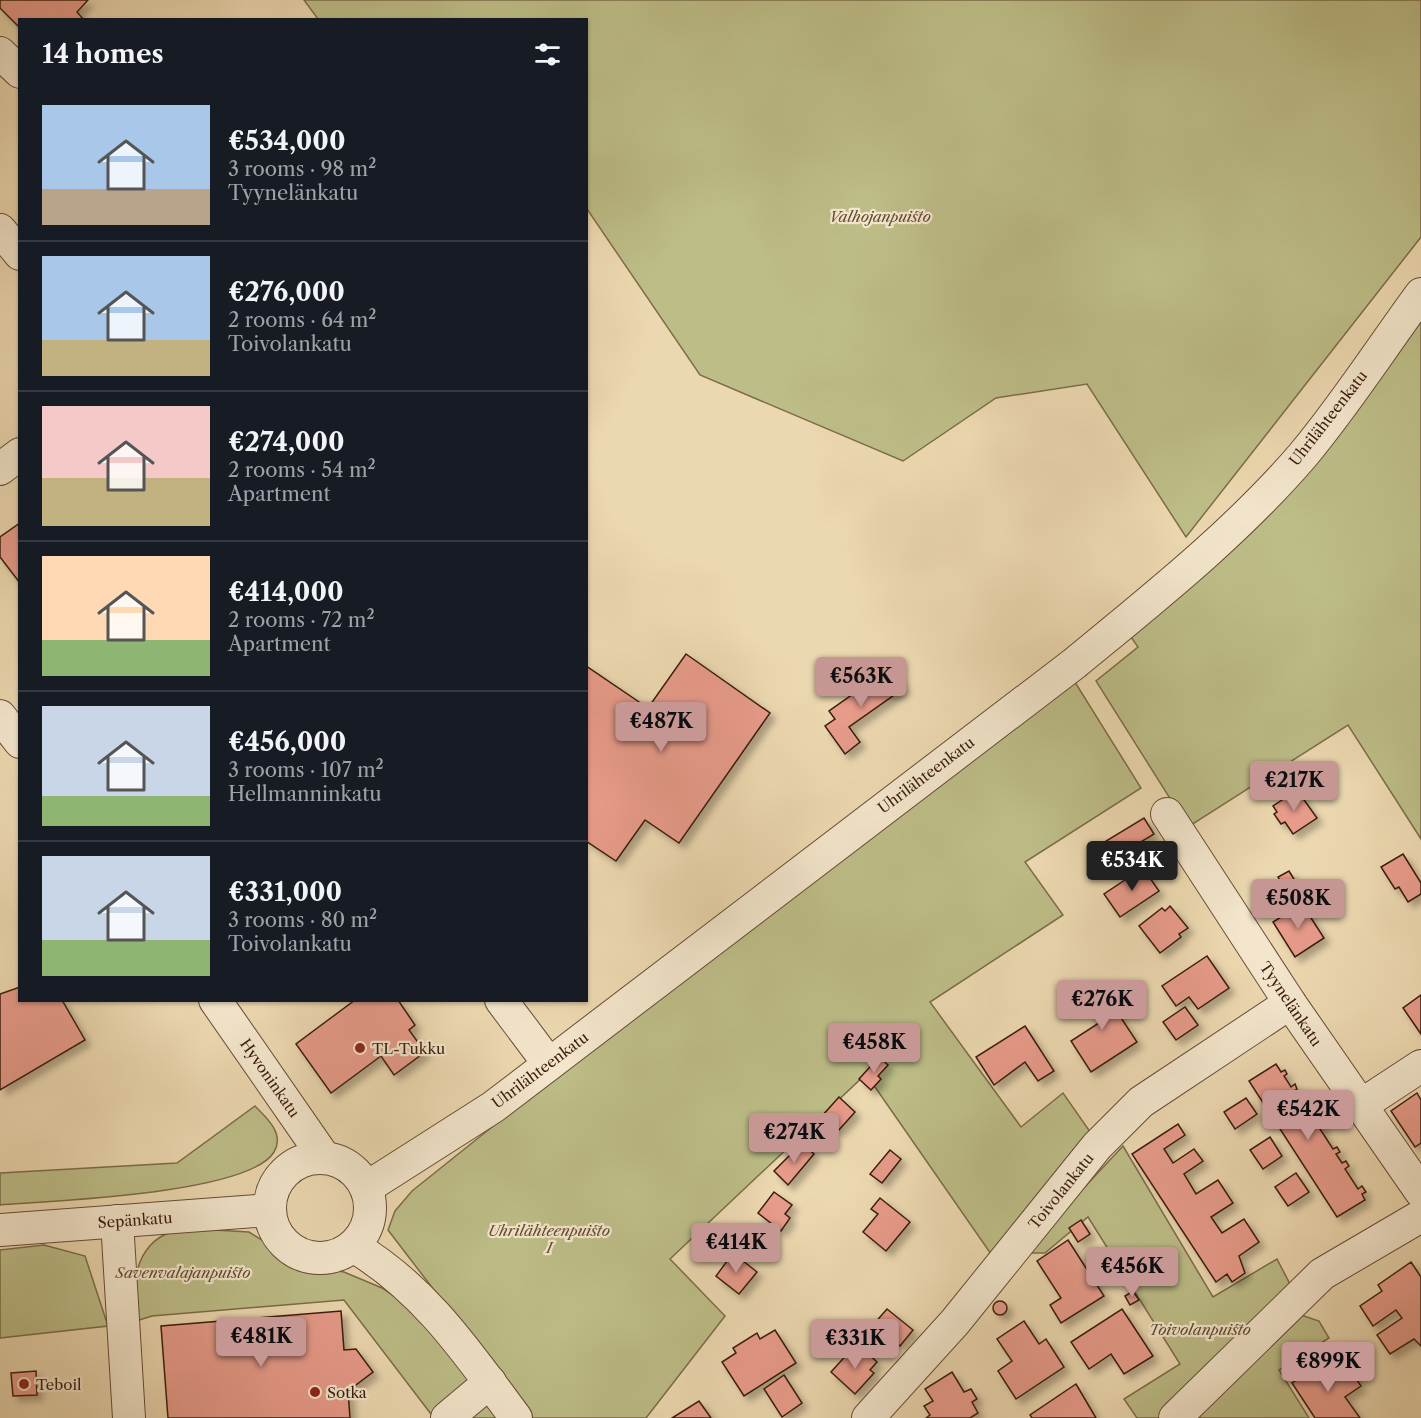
<!DOCTYPE html>
<html lang="en">
<head>
<meta charset="utf-8">
<style>
  body { margin:0; font-family:"Libre Caslon Text",serif; background:#20242c; color:#f1f3f6; height:100vh; display:flex; flex-direction:column; font-size:22px; white-space:nowrap }
  * { box-sizing:border-box; margin:0 }
  p { font-size:20px; color:#9ea1a6 }
  .icon { flex:none; width:33px; height:33px; fill:none; stroke:currentColor; stroke-width:2; stroke-linecap:round; stroke-linejoin:round }
  .map { position:relative; flex:1; overflow:hidden }
  .sheet { position:absolute; left:18px; top:18px; width:570px; height:984px; display:flex; flex-direction:column; background:#171b24; border-radius:0px; box-shadow:0 2px 4px #0004 }
  .sheet>* { flex:none }
  .price { position:absolute; translate:-50% -51px; padding:0 14px; border-radius:6px; background:#c59692; color:#111; font-size:20px; line-height:39px; filter:drop-shadow(0 2px 3px #0008) }
  .price::after { content:''; position:absolute; left:50%; top:36px; width:18px; height:14px; margin-left:-9px; background:inherit; clip-path:polygon(0 0,100% 0,50% 100%) }
  .price.on { background:#222; color:#fff }
  ul { padding:0; list-style:none }
  li { display:flex; align-items:center; gap:18px; height:150px; padding:0 24px }
  li+li { border-top:2px solid #363941 }
  li span { display:grid; place-items:center; flex:none; width:168px; height:120px; border-radius:0px; color:#555 }
  li>.icon { margin-inline-start:auto }
  span .icon { width:72px; height:72px; fill:#fffc; stroke-width:1 }
  li b { font-size:26px }
  h2 { display:flex; justify-content:space-between; align-items:center; height:72px; padding:0 24px; font-size:26px }
  .map>svg:first-child { display:block }
  .green { fill:#bdbd87; stroke:#7c6c4a; stroke-width:1.5 }
  .building { fill:#e79b8a; stroke:#3b1c0d; stroke-width:1.5; filter:url(#shadow) }
  .lines { fill:none; stroke-linecap:round; stroke-linejoin:round }
  .minor-casing { stroke:#674b36; stroke-width:34 }
  .minor { stroke:#f3e6cc; stroke-width:32 }
  .poi-dot { fill:#8f2418; stroke:#f3e6cc; stroke-width:2 }
  .labels { text-anchor:middle; dominant-baseline:central; stroke-width:4.5; stroke-linejoin:round; paint-order:stroke }
  .park-label { font-size:15px; font-style:italic; fill:#624c32; stroke:#f3e6cc }
  .street-label { font-size:15px; fill:#3b1c0d; stroke:#f3e6cc }
  .poi-label { font-size:15px; fill:#3b1c0d; stroke:#f3e6cc; text-anchor:start }
</style>
</head>
<body>
<div class="map">
<svg width="1421" height="1418" viewBox="0 0 1421 1418">
  <defs>
    <filter id="shadow"><feDropShadow dx="5.5" dy="5.5" stdDeviation="3" flood-color="#0004"/></filter>
  </defs>
  <rect width="100%" height="100%" fill="#ecd8b0"/>
  <filter id="stains"><feTurbulence type="fractalNoise" baseFrequency=".00333" numOctaves="4"/><feColorMatrix values="0 0 0 0 .2 0 0 0 0 .09 0 0 0 0 .02 0 0 0 .5 -.17"/></filter>
  <radialGradient id="worn" r=".72"><stop offset=".6" stop-color="#630" stop-opacity="0"/><stop offset="1" stop-color="#630" stop-opacity=".3"/></radialGradient>
  <g class="green">
    <polygon points="304,0 1421,0 1421,237 1186,537 1087,384 996,398 903,461 700,375 587,209 586,20 318,19"/>
    <polygon points="1421,321 1421,839 1348,725 1188,827 1096,681 1138,647 1131,637 1377,382"/>
    <polygon points="1073,679 1141,788 1025,862 1063,915 930,1002 1021,1127 1063,1093 1093,1136 991,1254 866,1074 670,1259 725,1316 646,1418 532,1418 388,1230 395,1211 412,1191 597,1043"/>
    <path d="M255,1106c12,12 30,28 19,46 -25,42 -223,49 -274,53v-32l177,-10z"/>
    <polygon points="1123,1146 1213,1297 1277,1259 1291,1286 1162,1418 1137,1418 1124,1399 1180,1364 1088,1217 1045,1253 1023,1253"/>
    <path d="M214,1230l35,2 52,32 43,8 38,16 50,34 71,96h-69l-90,-118 -192,16 -19,6c-1,-33 0,-77 38,-90 12,-4 30,-2 43,-2z"/>
    <polygon points="44,1245 85,1256 108,1326 0,1338 0,1250"/>
    <polygon points="1301,1315 1319,1321 1329,1338 1279,1370 1309,1418 1196,1418"/>
  </g>
  <g class="building">
    <polygon points="0,0 88,0 77,12 84,20 20,20 20,28 0,8"/>
    <polygon points="20,523 20,583 0,557 0,537"/>
    <polygon points="686,654 770,713 679,843 645,820 616,861 586,841 586,666 648,708"/>
    <polygon points="890,668 904,688 849,727 860,742 845,754 825,726 835,719 829,711"/>
    <polygon points="1297,790 1317,818 1293,834 1285,822 1281,824 1274,814 1277,812 1273,806"/>
    <polygon points="1144,818 1154,834 1098,868 1088,852"/>
    <polygon points="1403,854 1421,883 1421,894 1408,902 1399,887 1395,889 1381,867"/>
    <polygon points="1143,868 1159,891 1120,917 1104,894"/>
    <polygon points="1289,871 1297,884 1286,891 1278,877"/>
    <polygon points="1302,904 1324,938 1295,957 1273,922"/>
    <polygon points="1170,906 1188,928 1179,934 1181,937 1160,953 1139,926 1162,908 1165,911"/>
    <polygon points="1207,956 1229,988 1198,1009 1189,997 1176,1006 1162,986"/>
    <polygon points="1098,983 1137,1042 1091,1072 1071,1041 1099,1023 1080,994"/>
    <polygon points="20,987 20,1000 62,1000 85,1040 0,1090 0,994"/>
    <polygon points="1421,995 1421,1034 1403,1008"/>
    <polygon points="355,1000 398,1000 415,1025 409,1030 425,1052 394,1075 381,1056 331,1093 296,1044"/>
    <polygon points="1185,1007 1198,1025 1176,1040 1163,1022"/>
    <polygon points="1025,1026 1054,1071 1038,1081 1025,1062 994,1085 976,1057"/>
    <polygon points="879,1057 888,1065 878,1076 881,1079 871,1090 859,1079"/>
    <polygon points="1276,1064 1281,1072 1285,1070 1287,1074 1284,1076 1291,1087 1295,1084 1297,1089 1294,1091 1307,1110 1311,1108 1315,1113 1311,1115 1317,1124 1321,1121 1324,1127 1320,1129 1333,1149 1337,1147 1340,1152 1336,1154 1342,1163 1346,1161 1349,1166 1345,1169 1358,1189 1362,1186 1366,1192 1362,1194 1365,1200 1337,1217 1249,1081"/>
    <polygon points="1417,1093 1421,1100 1421,1143 1415,1147 1391,1111"/>
    <polygon points="839,1097 855,1112 838,1131 822,1116"/>
    <polygon points="1246,1098 1257,1114 1235,1129 1224,1112"/>
    <polygon points="1178,1124 1185,1135 1164,1149 1173,1163 1194,1149 1203,1161 1184,1174 1196,1194 1218,1180 1233,1203 1211,1217 1222,1233 1244,1219 1259,1242 1239,1256 1245,1273 1232,1282 1227,1274 1216,1282 1132,1154"/>
    <polygon points="1270,1137 1282,1156 1263,1169 1250,1150"/>
    <polygon points="802,1143 814,1154 788,1185 774,1171"/>
    <polygon points="890,1150 901,1159 882,1183 870,1174"/>
    <polygon points="1296,1173 1309,1192 1288,1206 1275,1187"/>
    <polygon points="774,1192 792,1205 785,1214 790,1218 781,1231 758,1213"/>
    <polygon points="880,1198 910,1222 886,1251 863,1232 878,1214 871,1209"/>
    <polygon points="1081,1220 1090,1234 1078,1242 1069,1228"/>
    <polygon points="1068,1240 1104,1296 1061,1323 1050,1305 1061,1298 1037,1261"/>
    <polygon points="733,1253 757,1272 739,1294 716,1276"/>
    <polygon points="1411,1262 1421,1277 1421,1346 1414,1339 1390,1354 1377,1335 1402,1318 1396,1310 1373,1326 1360,1306 1382,1291 1378,1285"/>
    <polygon points="1133,1291 1139,1300 1130,1305 1125,1296"/>
    <circle cx="1000" cy="1308" r="7"/>
    <polygon points="887,1309 913,1330 900,1346 873,1325"/>
    <polygon points="1122,1309 1153,1356 1124,1374 1111,1354 1089,1369 1071,1342"/>
    <polygon points="341,1311 344,1350 356,1349 373,1372 348,1391 350,1418 168,1418 161,1326"/>
    <polygon points="1024,1321 1039,1344 1046,1339 1064,1367 1016,1399 998,1371 1012,1361 997,1339"/>
    <polygon points="775,1330 796,1363 744,1396 722,1362 736,1353 733,1348 757,1333 760,1339"/>
    <polygon points="862,1348 877,1362 870,1370 874,1373 855,1394 831,1372 850,1351 855,1355"/>
    <polygon points="1322,1363 1333,1379 1349,1368 1361,1386 1345,1397 1360,1418 1315,1418 1292,1383"/>
    <polygon points="36,1371 37,1395 13,1396 11,1373"/>
    <polygon points="952,1372 964,1392 971,1389 977,1399 972,1402 978,1413 970,1418 926,1418 930,1415 924,1406 933,1401 925,1389"/>
    <polygon points="784,1375 802,1403 782,1417 764,1389"/>
    <polygon points="1076,1384 1096,1418 1032,1418 1030,1415"/>
    <polygon points="699,1401 711,1418 672,1418"/>
  </g>
  <g class="lines">
    <g class="minor-casing">
      <g id="minor">
        <polyline points="0,53 20,72"/>
        <polyline points="0,230 20,254"/>
        <polyline points="0,469 20,454"/>
        <polyline points="0,716 20,742"/>
        <polyline points="1167,814 1290,1003 1421,1192"/>
        <polyline points="215,1000 324,1157"/>
        <polyline points="501,1000 549,1064"/>
        <polyline points="1360,1106 1421,1066"/>
        <circle cx="320" cy="1208" r="50"/>
        <path d="M366,1188l127,-81 582,-444c79,-65 161,-130 228,-208 42,-50 79,-108 118,-161"/>
        <polyline points="117,1221 129,1418"/>
        <polyline points="0,1230 269,1210"/>
        <path d="M353,1246c72,43 114,106 163,172"/>
        <polyline points="447,1418 490,1382"/>
        <polyline points="868,1418 955,1322 1097,1146 1141,1102 1290,1003"/>
        <polyline points="1175,1418 1322,1274 1421,1216"/>
      </g>
    </g>
    <use href="#minor" class="minor"/>
  </g>
  <g class="poi-dot">
    <circle cx="360" cy="1048" r="6"/>
    <circle cx="24" cy="1384" r="6"/>
    <circle cx="315" cy="1392" r="6"/>
  </g>
  <g class="labels">
    <g class="park-label">
      <text x="880" y="216">Valhojanpuisto</text>
      <text x="549" y="1230">Uhrilähteenpuisto<tspan x="549" dy="17">I</tspan></text>
      <text x="183" y="1272">Savenvalajanpuisto</text>
      <text x="1200" y="1329">Toivolanpuisto</text>
    </g>
    <g class="street-label">
      <text transform="translate(1328 418) rotate(-52)">Uhrilähteenkatu</text>
      <text transform="translate(926 775) rotate(-37)">Uhrilähteenkatu</text>
      <text transform="translate(1291 1004) rotate(56)">Tyynelänkatu</text>
      <text transform="translate(540 1070) rotate(-37)">Uhrilähteenkatu</text>
      <text transform="translate(270 1078) rotate(55)">Hyvoninkatu</text>
      <text transform="translate(1061 1191) rotate(-51)">Toivolankatu</text>
      <text transform="translate(135 1220) rotate(-4)">Sepänkatu</text>
    </g>
    <g class="poi-label">
      <text x="372" y="1048">TL-Tukku</text>
      <text x="36" y="1384">Teboil</text>
      <text x="327" y="1392">Sotka</text>
    </g>
  </g>
  <rect width="100%" height="100%" filter="url(#stains)"/>
  <rect width="100%" height="100%" fill="url(#worn)"/>
</svg>
<b class="price" style="left:861px;top:708px">€563K</b>
<b class="price" style="left:661px;top:753px">€487K</b>
<b class="price" style="left:1294px;top:812px">€217K</b>
<b class="price on" style="left:1132px;top:892px">€534K</b>
<b class="price" style="left:1298px;top:930px">€508K</b>
<b class="price" style="left:1102px;top:1031px">€276K</b>
<b class="price" style="left:874px;top:1074px">€458K</b>
<b class="price" style="left:1308px;top:1141px">€542K</b>
<b class="price" style="left:794px;top:1164px">€274K</b>
<b class="price" style="left:736px;top:1274px">€414K</b>
<b class="price" style="left:1132px;top:1298px">€456K</b>
<b class="price" style="left:261px;top:1368px">€481K</b>
<b class="price" style="left:855px;top:1370px">€331K</b>
<b class="price" style="left:1328px;top:1393px">€899K</b>
<section class="sheet">
<h2>14 homes<svg class="icon" aria-label="filters" viewBox="0 0 24 24"><path d="M4 7h16M4 17h16"/><circle cx="9" cy="7" r="2"/><circle cx="15" cy="17" r="2"/></svg></h2>
<ul>
<li><span style="background:linear-gradient(#a9c7e8 70%,#b9a48a 0)"><svg class="icon" aria-label="home" viewBox="0 0 24 24"><path d="M3 11l9-7 9 7M6 9v11h12V9"/></svg></span><div><b>€534,000</b><p>3 rooms · 98 m²</p><p>Tyynelänkatu</p></div></li>
<li><span style="background:linear-gradient(#a9c7e8 70%,#c2b280 0)"><svg class="icon" aria-label="home" viewBox="0 0 24 24"><path d="M3 11l9-7 9 7M6 9v11h12V9"/></svg></span><div><b>€276,000</b><p>2 rooms · 64 m²</p><p>Toivolankatu</p></div></li>
<li><span style="background:linear-gradient(#f6c9c9 60%,#c2b280 0)"><svg class="icon" aria-label="home" viewBox="0 0 24 24"><path d="M3 11l9-7 9 7M6 9v11h12V9"/></svg></span><div><b>€274,000</b><p>2 rooms · 54 m²</p><p>Apartment</p></div></li>
<li><span style="background:linear-gradient(#ffd9b3 70%,#8fb573 0)"><svg class="icon" aria-label="home" viewBox="0 0 24 24"><path d="M3 11l9-7 9 7M6 9v11h12V9"/></svg></span><div><b>€414,000</b><p>2 rooms · 72 m²</p><p>Apartment</p></div></li>
<li><span style="background:linear-gradient(#c9d6e8 75%,#8fb573 0)"><svg class="icon" aria-label="home" viewBox="0 0 24 24"><path d="M3 11l9-7 9 7M6 9v11h12V9"/></svg></span><div><b>€456,000</b><p>3 rooms · 107 m²</p><p>Hellmanninkatu</p></div></li>
<li><span style="background:linear-gradient(#c9d6e8 70%,#8fb573 0)"><svg class="icon" aria-label="home" viewBox="0 0 24 24"><path d="M3 11l9-7 9 7M6 9v11h12V9"/></svg></span><div><b>€331,000</b><p>3 rooms · 80 m²</p><p>Toivolankatu</p></div></li>
</ul>
</section>
</div>
</body>
</html>
